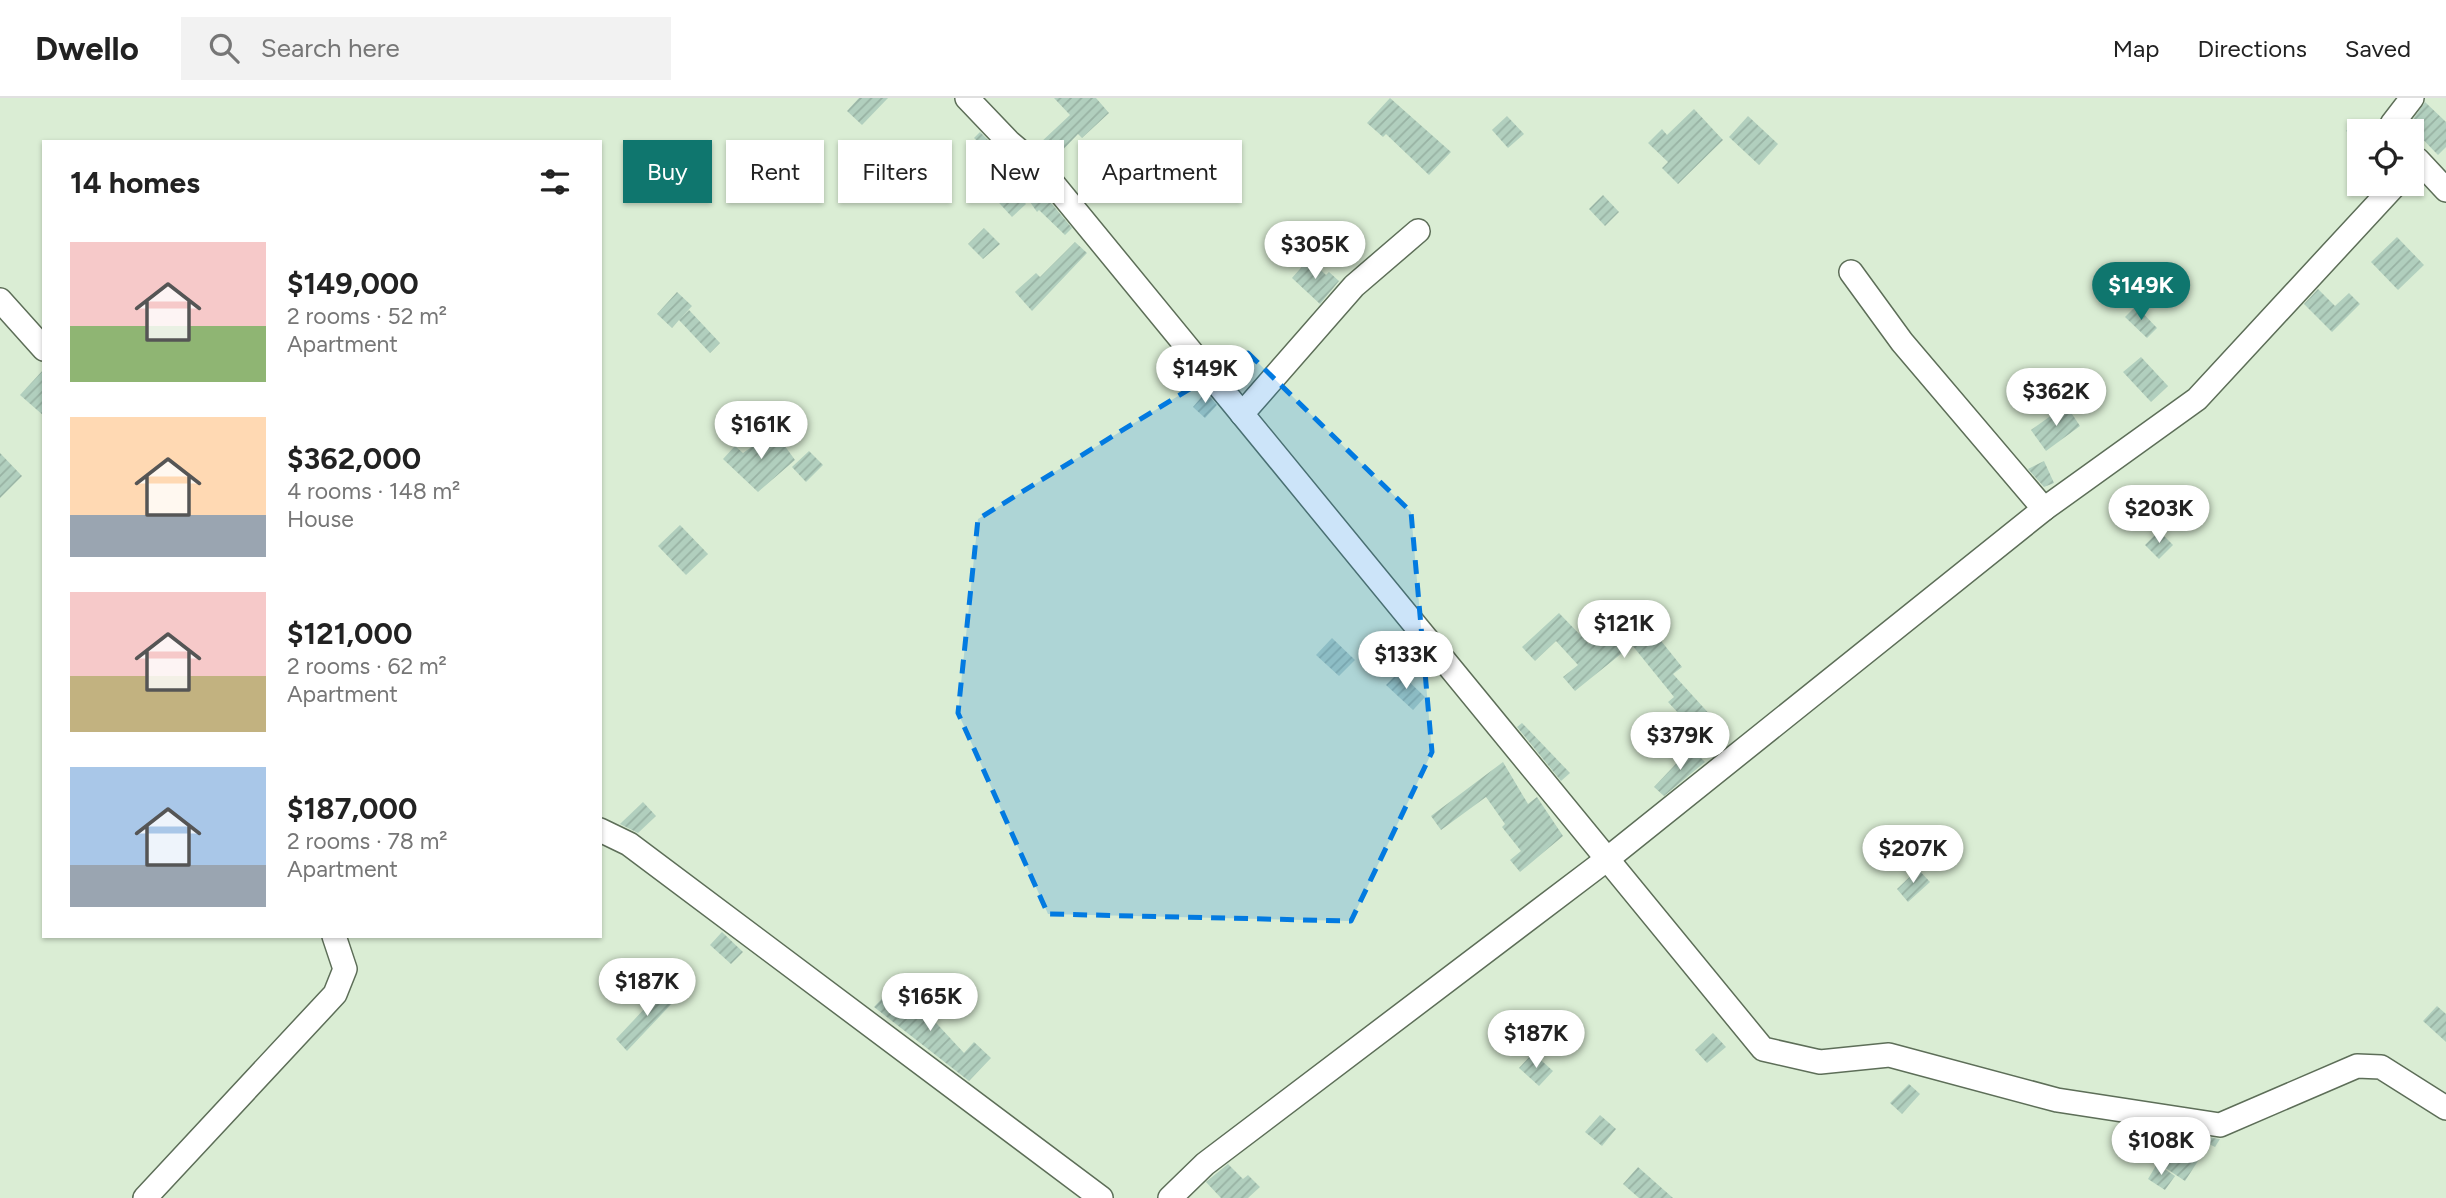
<!DOCTYPE html>
<html lang="en">
<head>
<meta charset="utf-8">
<style>
  body { margin:0; font-family:Figtree,sans-serif; background:#f2f2f2; color:#222; height:100vh; display:flex; flex-direction:column; font-size:26px; white-space:nowrap }
  * { box-sizing:border-box; margin:0 }
  p { font-size:23px; color:#767676 }
  .icon { flex:none; width:38px; height:38px; fill:none; stroke:currentColor; stroke-width:2; stroke-linecap:round; stroke-linejoin:round }
  .map { position:relative; flex:1; overflow:hidden }
  .side { position:absolute; left:42px; top:42px; width:560px; height:798px; display:flex; flex-direction:column; background:#fff; border-radius:0px; box-shadow:0 2px 5px #0004 }
  .side>* { flex:none }
  .hud { position:absolute; left:623px; top:42px; width:665px; height:63px; display:flex; gap:14px }
  .tools { position:absolute; left:2347px; top:21px; display:grid; gap:14px }
  .tools a { display:grid; place-items:center; width:77px; height:77px; border-radius:0px; background:#fff; box-shadow:0 2px 5px #0004; font-size:35px }
  .price { position:absolute; translate:-50% -60px; padding:0 16px; border-radius:24px; background:#fff; color:#222; font-size:23px; line-height:46px; filter:drop-shadow(0 2px 4px #0008) }
  .price::after { content:''; position:absolute; left:50%; top:42px; width:21px; height:16px; margin-left:-10px; background:inherit; clip-path:polygon(0 0,100% 0,50% 100%) }
  .price.current { background:#0f766e; color:#fff }
  ul { padding:0; list-style:none }
  li { display:flex; align-items:center; gap:21px; height:175px; padding:0 28px }
  li span { display:grid; place-items:center; flex:none; width:196px; height:140px; border-radius:0px; color:#555 }
  li>.icon { margin-inline-start:auto }
  span .icon { width:84px; height:84px; fill:#fffc; stroke-width:1 }
  li b { font-size:30px }
  h2 { display:flex; justify-content:space-between; align-items:center; height:84px; padding:0 28px; font-size:30px }
  .chip { padding:0 24px; border-radius:0px; background:#fff; box-shadow:0 2px 5px #0004; font-size:24px; line-height:63px }
  .chip.current { background:#0f766e; color:#fff }
  header { display:flex; align-items:center; gap:42px; box-sizing:border-box; height:98px; padding:0 35px; background:#fff; border-bottom:2px solid #e0e0e0 }
  header strong { font-size:33px }
  nav { display:flex; gap:38px; margin-inline-start:auto; font-size:24px }
  .search { width:490px; height:63px; background:#f2f2f2; display:flex; align-items:center; gap:18px; box-sizing:border-box; padding:0 24px; border-radius:0px; color:#767676; font-size:26px }
  .map>svg:first-child { display:block }
  .building { fill:url(#building-hatch) }
  .lines { fill:none; stroke-linecap:round; stroke-linejoin:round }
  .minor-casing { stroke:#5d6e58; stroke-width:26 }
  .minor { stroke:#fff; stroke-width:23 }
  .marked { fill:#027ae1; fill-opacity:0.2; stroke:#027ae1; stroke-width:5; stroke-dasharray:14 9; stroke-linejoin:round }
</style>
</head>
<body>
<header>
<strong>Dwello</strong>
<div class="search"><svg class="icon" aria-label="search" viewBox="0 0 24 24"><circle cx="10" cy="10" r="6"/><path d="M15 15l6 6"/></svg>Search here</div>
<nav><a>Map</a><a>Directions</a><a>Saved</a></nav>
</header>
<div class="map">
<svg width="2446" height="1100" viewBox="0 0 2446 1100">
  <defs>
    <pattern id="building-hatch" width="6" height="6" patternUnits="userSpaceOnUse" patternTransform="scale(1.75)"><rect width="6" height="6" fill="#b1cfbe"/><path d="M-1 1l2-2M0 6l6-6M5 7l2-2" fill="none" stroke="#98b2a3"/></pattern>
  </defs>
  <rect width="100%" height="100%" fill="#daedd4"/>
  <g class="building">
    <polygon points="859,0 888,0 862,27 847,13"/>
    <polygon points="1054,0 1096,0 1109,15 1082,40 1078,36 1055,60 1040,45 1070,17"/>
    <polygon points="1390,0 1451,54 1429,77 1386,36 1383,39 1367,25"/>
    <polygon points="2425,4 2446,24 2446,49 2438,57 2409,27"/>
    <polygon points="1694,11 1723,42 1678,86 1662,70 1668,64 1648,45 1662,31 1667,37"/>
    <polygon points="1507,18 1524,36 1508,50 1492,32"/>
    <polygon points="1748,18 1778,46 1759,67 1729,39"/>
    <polygon points="2355,21 2368,30 2359,33 2359,43 2346,33"/>
    <polygon points="980,34 1005,59 1000,64 974,40"/>
    <polygon points="992,69 1026,106 1012,119 978,82"/>
    <polygon points="1035,86 1072,130 1065,137 1039,112 1037,114 1023,94"/>
    <polygon points="1603,97 1619,114 1605,128 1589,111"/>
    <polygon points="984,130 1000,146 983,161 968,146"/>
    <polygon points="2397,139 2424,167 2398,192 2371,164"/>
    <polygon points="1075,144 1087,155 1032,213 1015,194 1036,175 1040,179"/>
    <polygon points="1309,161 1326,177 1329,174 1339,183 1320,206 1292,180"/>
    <polygon points="2140,184 2151,195 2138,209 2126,197"/>
    <polygon points="2318,191 2335,208 2349,195 2360,206 2332,234 2304,206"/>
    <polygon points="677,194 692,208 680,221 689,212 720,245 710,255 679,222 672,230 657,216"/>
    <polygon points="2136,208 2157,230 2147,240 2125,219"/>
    <polygon points="2141,259 2168,288 2151,304 2123,274"/>
    <polygon points="44,271 44,318 20,297"/>
    <polygon points="1206,294 1217,307 1205,320 1193,309"/>
    <polygon points="2066,307 2080,328 2046,353 2031,332"/>
    <polygon points="774,333 795,362 758,394 723,361 735,348 743,355"/>
    <polygon points="809,353 823,367 806,384 792,369"/>
    <polygon points="0,355 22,378 0,400"/>
    <polygon points="2044,363 2054,385 2044,389 2028,371"/>
    <polygon points="680,427 708,456 686,477 658,448"/>
    <polygon points="2159,433 2173,447 2159,461 2145,447"/>
    <polygon points="1630,504 1682,569 1673,576 1723,631 1707,646 1668,604 1674,599 1632,547 1575,593 1563,579 1578,567 1556,543 1535,563 1522,549 1559,515 1589,546 1615,525 1611,520"/>
    <polygon points="1332,540 1355,562 1339,578 1316,557"/>
    <polygon points="1399,574 1425,599 1413,612 1386,587"/>
    <polygon points="1522,625 1570,675 1561,683 1517,629"/>
    <polygon points="1691,650 1705,664 1664,698 1654,689"/>
    <polygon points="1503,664 1528,706 1537,699 1563,738 1520,774 1510,762 1521,753 1502,729 1505,726 1486,699 1441,732 1431,718"/>
    <polygon points="643,704 656,718 638,735 620,726"/>
    <polygon points="1918,771 1930,784 1908,804 1897,791"/>
    <polygon points="722,834 743,854 731,866 710,847"/>
    <polygon points="898,884 964,955 974,944 991,960 969,983 874,909"/>
    <polygon points="666,888 678,899 627,953 616,941"/>
    <polygon points="2437,908 2446,916 2446,944 2423,923"/>
    <polygon points="1713,935 1726,949 1707,965 1695,952"/>
    <polygon points="1533,955 1553,973 1539,988 1519,970"/>
    <polygon points="1909,986 1920,996 1902,1016 1890,1005"/>
    <polygon points="1600,1017 1616,1031 1602,1048 1585,1034"/>
    <polygon points="2194,1037 2220,1041 2215,1049 2209,1046 2185,1083 2164,1069 2174,1053 2181,1058"/>
    <polygon points="1228,1066 1243,1081 1248,1077 1260,1089 1248,1100 1221,1100 1206,1084"/>
    <polygon points="2157,1066 2175,1078 2165,1092 2148,1081"/>
    <polygon points="1638,1069 1673,1100 1639,1100 1623,1086"/>
  </g>
  <g class="lines">
    <g class="minor-casing">
      <g id="minor">
        <polyline points="967,0 1009,44 1042,72 1763,951 1820,964 1889,957 2057,1002 2220,1027 2357,968 2381,969 2446,1010"/>
        <polyline points="2397,33 2392,26 2412,0"/>
        <polyline points="2418,62 2446,92"/>
        <polyline points="1851,174 1902,244 2044,411"/>
        <polyline points="0,202 44,251"/>
        <polyline points="1242,316 1354,188 1418,133"/>
        <polyline points="600,732 629,746 1101,1100"/>
        <polyline points="145,1100 335,896 345,871 334,838"/>
        <polyline points="1170,1100 1205,1066 1606,762 2044,411 2197,301 2396,86"/>
      </g>
    </g>
    <use href="#minor" class="minor"/>
  </g>
  <path class="marked" d="M1248,255l163,159 21,240 -81,169 -303,-7 -90,-201 20,-194z"/>
</svg>
<div class="tools">
<a><svg class="icon" aria-label="locate" viewBox="0 0 24 24"><circle cx="12" cy="12" r="6"/><path d="M12 2v4M12 18v4M2 12h4M18 12h4"/></svg></a>
</div>
<b class="price" style="left:1315px;top:183px">$305K</b>
<b class="price current" style="left:2141px;top:224px">$149K</b>
<b class="price" style="left:1205px;top:307px">$149K</b>
<b class="price" style="left:2056px;top:330px">$362K</b>
<b class="price" style="left:761px;top:363px">$161K</b>
<b class="price" style="left:2159px;top:447px">$203K</b>
<b class="price" style="left:1624px;top:562px">$121K</b>
<b class="price" style="left:1406px;top:593px">$133K</b>
<b class="price" style="left:1680px;top:674px">$379K</b>
<b class="price" style="left:1913px;top:787px">$207K</b>
<b class="price" style="left:647px;top:920px">$187K</b>
<b class="price" style="left:930px;top:935px">$165K</b>
<b class="price" style="left:1536px;top:972px">$187K</b>
<b class="price" style="left:2161px;top:1079px">$108K</b>
<div class="hud">
<a class="chip current">Buy</a>
<a class="chip">Rent</a>
<a class="chip">Filters</a>
<a class="chip">New</a>
<a class="chip">Apartment</a>
</div>
<section class="side">
<h2>14 homes<svg class="icon" aria-label="filters" viewBox="0 0 24 24"><path d="M4 7h16M4 17h16"/><circle cx="9" cy="7" r="2"/><circle cx="15" cy="17" r="2"/></svg></h2>
<ul>
<li><span style="background:linear-gradient(#f6c9c9 60%,#8fb573 0)"><svg class="icon" aria-label="home" viewBox="0 0 24 24"><path d="M3 11l9-7 9 7M6 9v11h12V9"/></svg></span><div><b>$149,000</b><p>2 rooms · 52 m²</p><p>Apartment</p></div></li>
<li><span style="background:linear-gradient(#ffd9b3 70%,#9aa5b1 0)"><svg class="icon" aria-label="home" viewBox="0 0 24 24"><path d="M3 11l9-7 9 7M6 9v11h12V9"/></svg></span><div><b>$362,000</b><p>4 rooms · 148 m²</p><p>House</p></div></li>
<li><span style="background:linear-gradient(#f6c9c9 60%,#c2b280 0)"><svg class="icon" aria-label="home" viewBox="0 0 24 24"><path d="M3 11l9-7 9 7M6 9v11h12V9"/></svg></span><div><b>$121,000</b><p>2 rooms · 62 m²</p><p>Apartment</p></div></li>
<li><span style="background:linear-gradient(#a9c7e8 70%,#9aa5b1 0)"><svg class="icon" aria-label="home" viewBox="0 0 24 24"><path d="M3 11l9-7 9 7M6 9v11h12V9"/></svg></span><div><b>$187,000</b><p>2 rooms · 78 m²</p><p>Apartment</p></div></li>
</ul>
</section>
</div>
</body>
</html>
